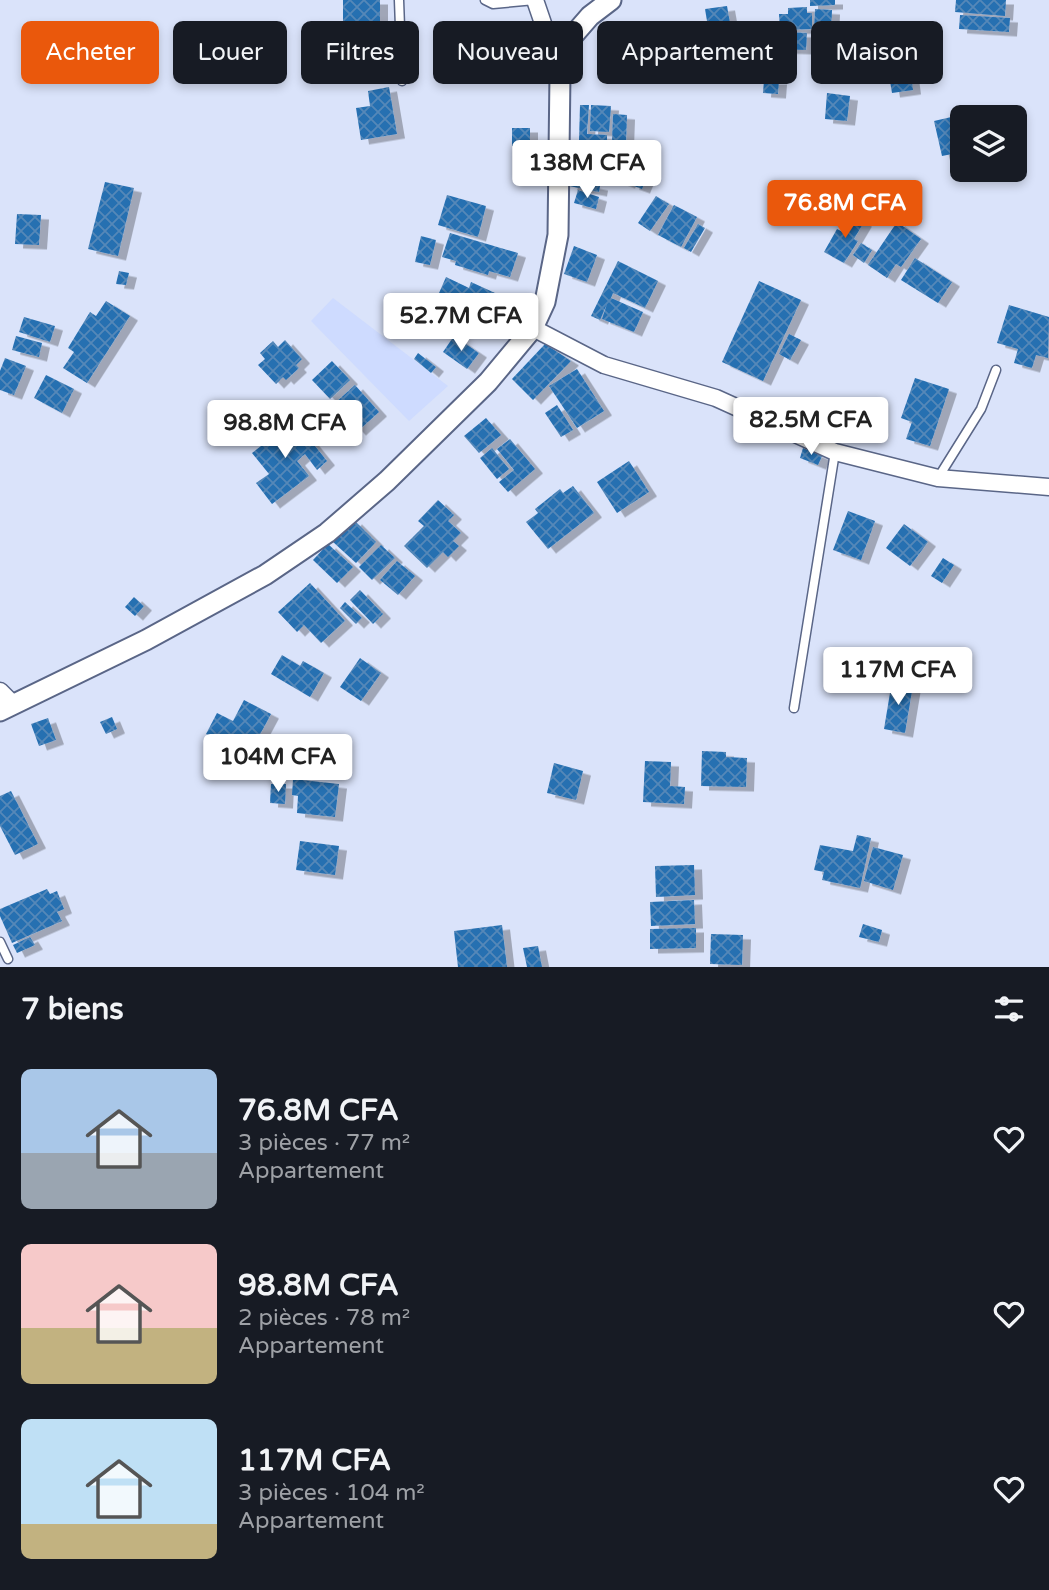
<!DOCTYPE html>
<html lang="fr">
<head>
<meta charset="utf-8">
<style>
  body { margin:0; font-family:"Varela Round",sans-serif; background:#20242c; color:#f1f3f6; height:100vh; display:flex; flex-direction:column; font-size:26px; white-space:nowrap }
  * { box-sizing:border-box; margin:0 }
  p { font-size:23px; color:#9ea1a6 }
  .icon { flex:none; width:38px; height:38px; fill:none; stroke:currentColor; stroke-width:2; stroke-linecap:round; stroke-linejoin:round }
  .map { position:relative; height:967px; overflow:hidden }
  .drawer { display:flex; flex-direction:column; background:#171b24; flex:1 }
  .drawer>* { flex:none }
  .banner { position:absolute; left:21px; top:21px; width:1008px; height:63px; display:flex; gap:14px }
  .buttons { position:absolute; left:950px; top:105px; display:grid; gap:14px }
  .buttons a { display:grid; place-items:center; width:77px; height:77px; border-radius:10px; background:#171b24; box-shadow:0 4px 10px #0003; font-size:35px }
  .price { position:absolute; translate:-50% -60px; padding:0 16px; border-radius:7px; background:#fff; color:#222; font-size:23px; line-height:46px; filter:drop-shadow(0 2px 4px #0008) }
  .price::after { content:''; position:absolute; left:50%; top:42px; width:21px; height:16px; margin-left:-10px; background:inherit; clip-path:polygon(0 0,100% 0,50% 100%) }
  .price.selected { background:#ea580c; color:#fff }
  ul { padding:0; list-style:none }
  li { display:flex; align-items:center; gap:21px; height:175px; padding:0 21px }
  li span { display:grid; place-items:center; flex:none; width:196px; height:140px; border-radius:10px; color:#555 }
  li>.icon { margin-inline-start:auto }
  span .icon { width:84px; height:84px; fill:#fffc; stroke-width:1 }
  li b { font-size:30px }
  h2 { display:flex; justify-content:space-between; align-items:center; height:84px; padding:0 21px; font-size:30px }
  .chip { padding:0 24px; border-radius:10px; background:#171b24; box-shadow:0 4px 10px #0003; font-size:24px; line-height:63px }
  .chip.selected { background:#ea580c; color:#fff }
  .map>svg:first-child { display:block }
  .built { fill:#cedbff }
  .building { fill:url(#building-cross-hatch); filter:url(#shadow) }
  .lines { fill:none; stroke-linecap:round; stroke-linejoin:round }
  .service-casing { stroke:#5a6687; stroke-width:11 }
  .minor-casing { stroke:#5a6687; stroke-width:19 }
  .tertiary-casing { stroke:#5a6687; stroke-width:23 }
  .service { stroke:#fff; stroke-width:8 }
  .minor { stroke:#fff; stroke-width:16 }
  .tertiary { stroke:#fff; stroke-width:19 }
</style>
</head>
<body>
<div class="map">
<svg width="1049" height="967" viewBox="0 0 1049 967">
  <defs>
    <pattern id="building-cross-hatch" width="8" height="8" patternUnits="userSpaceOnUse" patternTransform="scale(1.75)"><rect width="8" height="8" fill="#266fb1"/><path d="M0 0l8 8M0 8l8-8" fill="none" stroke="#5588b8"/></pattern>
    <filter id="shadow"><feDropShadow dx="8" dy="4.5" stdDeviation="0" flood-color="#0004"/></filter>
  </defs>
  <rect width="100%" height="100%" fill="#dae3fa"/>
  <polygon class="built" points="333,298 448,386 409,421 311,321"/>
  <g class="building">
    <rect x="343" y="0" width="37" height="60"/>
    <polygon points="810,0 835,0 835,5 810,6"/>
    <polygon points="956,0 1006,0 1005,16 955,12"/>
    <polygon points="727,6 730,23 708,27 705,9"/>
    <polygon points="807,7 807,13 812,13 812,29 780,30 779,14 788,14 788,8"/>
    <polygon points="815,9 832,10 830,55 813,55"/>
    <polygon points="960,15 1010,18 1009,32 959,29"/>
    <polygon points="838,26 849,27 848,43 837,42"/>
    <polygon points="780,32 807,33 806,50 779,49"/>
    <polygon points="739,42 774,43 773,74 738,74"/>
    <polygon points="835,56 845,57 843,73 832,72"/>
    <polygon points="909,59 913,90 892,93 887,63"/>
    <polygon points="764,80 779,80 778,94 763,93"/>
    <polygon points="389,87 397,134 361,140 356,108 370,106 368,91"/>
    <polygon points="827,93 850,96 847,121 825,119"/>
    <polygon points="580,105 589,105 587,134 607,135 607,141 579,140"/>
    <polygon points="591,105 611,106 609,132 590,131"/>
    <polygon points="973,112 974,117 962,117 962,152 942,156 934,121"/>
    <polygon points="613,114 627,115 626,143 612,142"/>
    <polygon points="512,128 530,128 530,147 512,146"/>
    <polygon points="581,151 596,155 592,173 577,170"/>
    <polygon points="603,156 617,161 612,179 597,174"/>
    <polygon points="622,161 635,165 627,184 615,179"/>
    <polygon points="638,167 649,172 642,189 631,185"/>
    <polygon points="571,180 600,186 599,192 569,186"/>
    <polygon points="105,182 134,188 118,256 88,249"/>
    <polygon points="578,190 599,197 596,209 574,203"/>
    <polygon points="447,195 486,206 478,237 438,225"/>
    <polygon points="656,196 669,204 650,231 638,223"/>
    <polygon points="674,205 697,217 681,247 658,235"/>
    <polygon points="17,214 41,215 39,245 15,244"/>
    <polygon points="853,215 864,222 854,239 858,241 844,263 824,252 837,229 843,232"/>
    <polygon points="897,222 921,239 901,267 896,264 887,278 868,265"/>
    <polygon points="698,224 705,228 691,252 684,248"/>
    <polygon points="450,233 518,253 510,277 489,271 488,275 455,265 456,261 442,257"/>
    <polygon points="421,236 436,240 430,265 415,262"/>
    <polygon points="861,243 872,250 864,263 853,255"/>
    <polygon points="574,246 597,255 587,282 564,274"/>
    <polygon points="915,258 952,282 938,303 901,280"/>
    <polygon points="618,261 658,281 645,308 613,293 611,298 643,312 634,332 602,319 607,304 600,320 591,316"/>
    <polygon points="119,271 129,273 126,285 116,284"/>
    <polygon points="446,277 469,288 471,282 495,293 480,326 457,316 459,310 436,300"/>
    <polygon points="759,281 801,300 763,381 722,362"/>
    <polygon points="106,301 130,316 87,383 63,368 74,352 68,348 90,312 96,316"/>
    <polygon points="1009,305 1049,317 1048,358 1036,355 1032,368 1014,363 1018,349 997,343"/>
    <polygon points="24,317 55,326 50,342 19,332"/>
    <polygon points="789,334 801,340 790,360 779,354"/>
    <polygon points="16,336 42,343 39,357 12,350"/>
    <polygon points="454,336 479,353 467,369 443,352"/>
    <polygon points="285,340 302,359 296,365 299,368 286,380 283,377 276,384 258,365 265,359 260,353 273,341 278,347"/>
    <polygon points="545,344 571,361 533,400 512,379"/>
    <polygon points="418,353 436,367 431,373 414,359"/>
    <polygon points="5,358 26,366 14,395 0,390 0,371"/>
    <polygon points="332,361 350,380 330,399 312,380"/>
    <polygon points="577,369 604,411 577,428 549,386"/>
    <polygon points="46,375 74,389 62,413 34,398"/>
    <polygon points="915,378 949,389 930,446 906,439 912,422 901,418"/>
    <polygon points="355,385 379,412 358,431 333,405"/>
    <polygon points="557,405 573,430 561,437 545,413"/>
    <polygon points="486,418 501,435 479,453 464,436"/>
    <polygon points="294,420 327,461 317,470 305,454 297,461 309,476 272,504 256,483 269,474 252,453 270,439 263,432"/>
    <polygon points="510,439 535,469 508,492 499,482 514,470 497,449"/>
    <polygon points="492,448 509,469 497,479 480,458"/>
    <polygon points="803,448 822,456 818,465 800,458"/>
    <polygon points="629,461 649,492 617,513 597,482"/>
    <polygon points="573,486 594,513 548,549 526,522 538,513 535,509 560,489 563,493"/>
    <polygon points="438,500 454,515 448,521 461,533 453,541 459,546 448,557 443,552 427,568 404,546 424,526 418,521"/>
    <polygon points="848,511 875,521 861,560 833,550"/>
    <polygon points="354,520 376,542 356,563 333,542"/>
    <polygon points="904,524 928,542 910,566 886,548"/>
    <polygon points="328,544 353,567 337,583 313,560"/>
    <polygon points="381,545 395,558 372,580 359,567"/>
    <polygon points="943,558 954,565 942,583 931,576"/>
    <polygon points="397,561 415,576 398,595 380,580"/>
    <polygon points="310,583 345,621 321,643 304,625 297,632 278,612"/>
    <polygon points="360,590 383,614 373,624 350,600"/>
    <polygon points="134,597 144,606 135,616 125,607"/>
    <polygon points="345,602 362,618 356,624 340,608"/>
    <polygon points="282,655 300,666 303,661 324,673 310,697 271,674"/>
    <polygon points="360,658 381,673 361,701 340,687"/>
    <polygon points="892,681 913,685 905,733 884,729"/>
    <polygon points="244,700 271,714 256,742 272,751 265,765 206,734 217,713 233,721"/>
    <polygon points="112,717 117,729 106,734 100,722"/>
    <polygon points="48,718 56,740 39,746 31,724"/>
    <polygon points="702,751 726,752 726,757 747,758 746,787 701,786"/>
    <polygon points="296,761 317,763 316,775 295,773"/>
    <polygon points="645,761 671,762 670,786 685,787 684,804 643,802"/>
    <polygon points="554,763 583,771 576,800 547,793"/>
    <polygon points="293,779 339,784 335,817 297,813 298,796 292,795"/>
    <polygon points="271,784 286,784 285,804 270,803"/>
    <polygon points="11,791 38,844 15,855 0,826 0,796"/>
    <polygon points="857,835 871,838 860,888 822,880 824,872 814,870 820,845 853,851"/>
    <polygon points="300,841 339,846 335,875 296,870"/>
    <polygon points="873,847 903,855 893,890 864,881"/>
    <polygon points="694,865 695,895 656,897 655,866"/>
    <polygon points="47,889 50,894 57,891 64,909 57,912 62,921 12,943 0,916 0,909"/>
    <polygon points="694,900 695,924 651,926 650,902"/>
    <polygon points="863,924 882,930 879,942 859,937"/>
    <polygon points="502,925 507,967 458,967 454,931"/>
    <polygon points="696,928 696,948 650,949 650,929"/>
    <polygon points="711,934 743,935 742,965 710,964"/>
    <polygon points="30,937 35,945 17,953 13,945"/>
    <polygon points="538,946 542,967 527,967 523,948"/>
  </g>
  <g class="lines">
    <g class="service-casing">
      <g id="service">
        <polyline points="399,0 402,81"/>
        <polyline points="485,0 493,4 535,0"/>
        <polyline points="938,478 981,409 996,370"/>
        <polyline points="794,708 835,452"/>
        <polyline points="0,942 8,959"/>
      </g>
    </g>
    <g class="minor-casing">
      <g id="minor">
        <polyline points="535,0 560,73"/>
        <polyline points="533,328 604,365 716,398 835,452 938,478 1049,487"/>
        <polyline points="0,691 13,704"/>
      </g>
    </g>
    <g class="tertiary-casing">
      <polyline id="tertiary" points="0,711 146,640 265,575 327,533 387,481 488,382 533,328 545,302 558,235 560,73 570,39 590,16 611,0"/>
    </g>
    <use href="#service" class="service"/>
    <use href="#minor" class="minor"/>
    <use href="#tertiary" class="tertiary"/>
  </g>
</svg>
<div class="buttons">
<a><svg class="icon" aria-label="layers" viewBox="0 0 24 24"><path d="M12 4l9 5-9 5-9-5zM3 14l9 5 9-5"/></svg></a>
</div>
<b class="price" style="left:587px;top:200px">138M CFA</b>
<b class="price selected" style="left:845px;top:240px">76.8M CFA</b>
<b class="price" style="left:461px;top:353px">52.7M CFA</b>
<b class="price" style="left:811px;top:457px">82.5M CFA</b>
<b class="price" style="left:285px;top:460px">98.8M CFA</b>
<b class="price" style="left:898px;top:707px">117M CFA</b>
<b class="price" style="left:278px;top:794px">104M CFA</b>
<div class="banner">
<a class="chip selected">Acheter</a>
<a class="chip">Louer</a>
<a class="chip">Filtres</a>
<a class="chip">Nouveau</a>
<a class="chip">Appartement</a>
<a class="chip">Maison</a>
</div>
</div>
<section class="drawer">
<h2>7 biens<svg class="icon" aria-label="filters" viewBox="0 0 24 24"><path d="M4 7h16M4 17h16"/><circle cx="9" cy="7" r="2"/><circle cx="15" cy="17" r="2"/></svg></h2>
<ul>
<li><span style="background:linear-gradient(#a9c7e8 60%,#9aa5b1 0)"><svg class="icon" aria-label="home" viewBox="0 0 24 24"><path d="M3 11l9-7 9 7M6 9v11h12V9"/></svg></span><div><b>76.8M CFA</b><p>3 pièces · 77 m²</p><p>Appartement</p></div><svg class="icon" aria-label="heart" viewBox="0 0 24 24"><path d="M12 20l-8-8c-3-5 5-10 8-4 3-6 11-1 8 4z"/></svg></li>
<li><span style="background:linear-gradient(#f6c9c9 60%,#c2b280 0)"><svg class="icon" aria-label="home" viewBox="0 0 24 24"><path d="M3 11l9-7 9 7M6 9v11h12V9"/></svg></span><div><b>98.8M CFA</b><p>2 pièces · 78 m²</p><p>Appartement</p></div><svg class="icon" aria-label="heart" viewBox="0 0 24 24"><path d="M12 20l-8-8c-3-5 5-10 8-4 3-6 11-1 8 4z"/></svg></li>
<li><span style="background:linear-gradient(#bfe0f5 75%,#c2b280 0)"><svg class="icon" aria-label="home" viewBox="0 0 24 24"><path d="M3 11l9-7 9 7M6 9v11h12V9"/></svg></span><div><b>117M CFA</b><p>3 pièces · 104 m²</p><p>Appartement</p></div><svg class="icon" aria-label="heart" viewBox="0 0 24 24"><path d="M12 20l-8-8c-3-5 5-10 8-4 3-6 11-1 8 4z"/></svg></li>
</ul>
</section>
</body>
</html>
